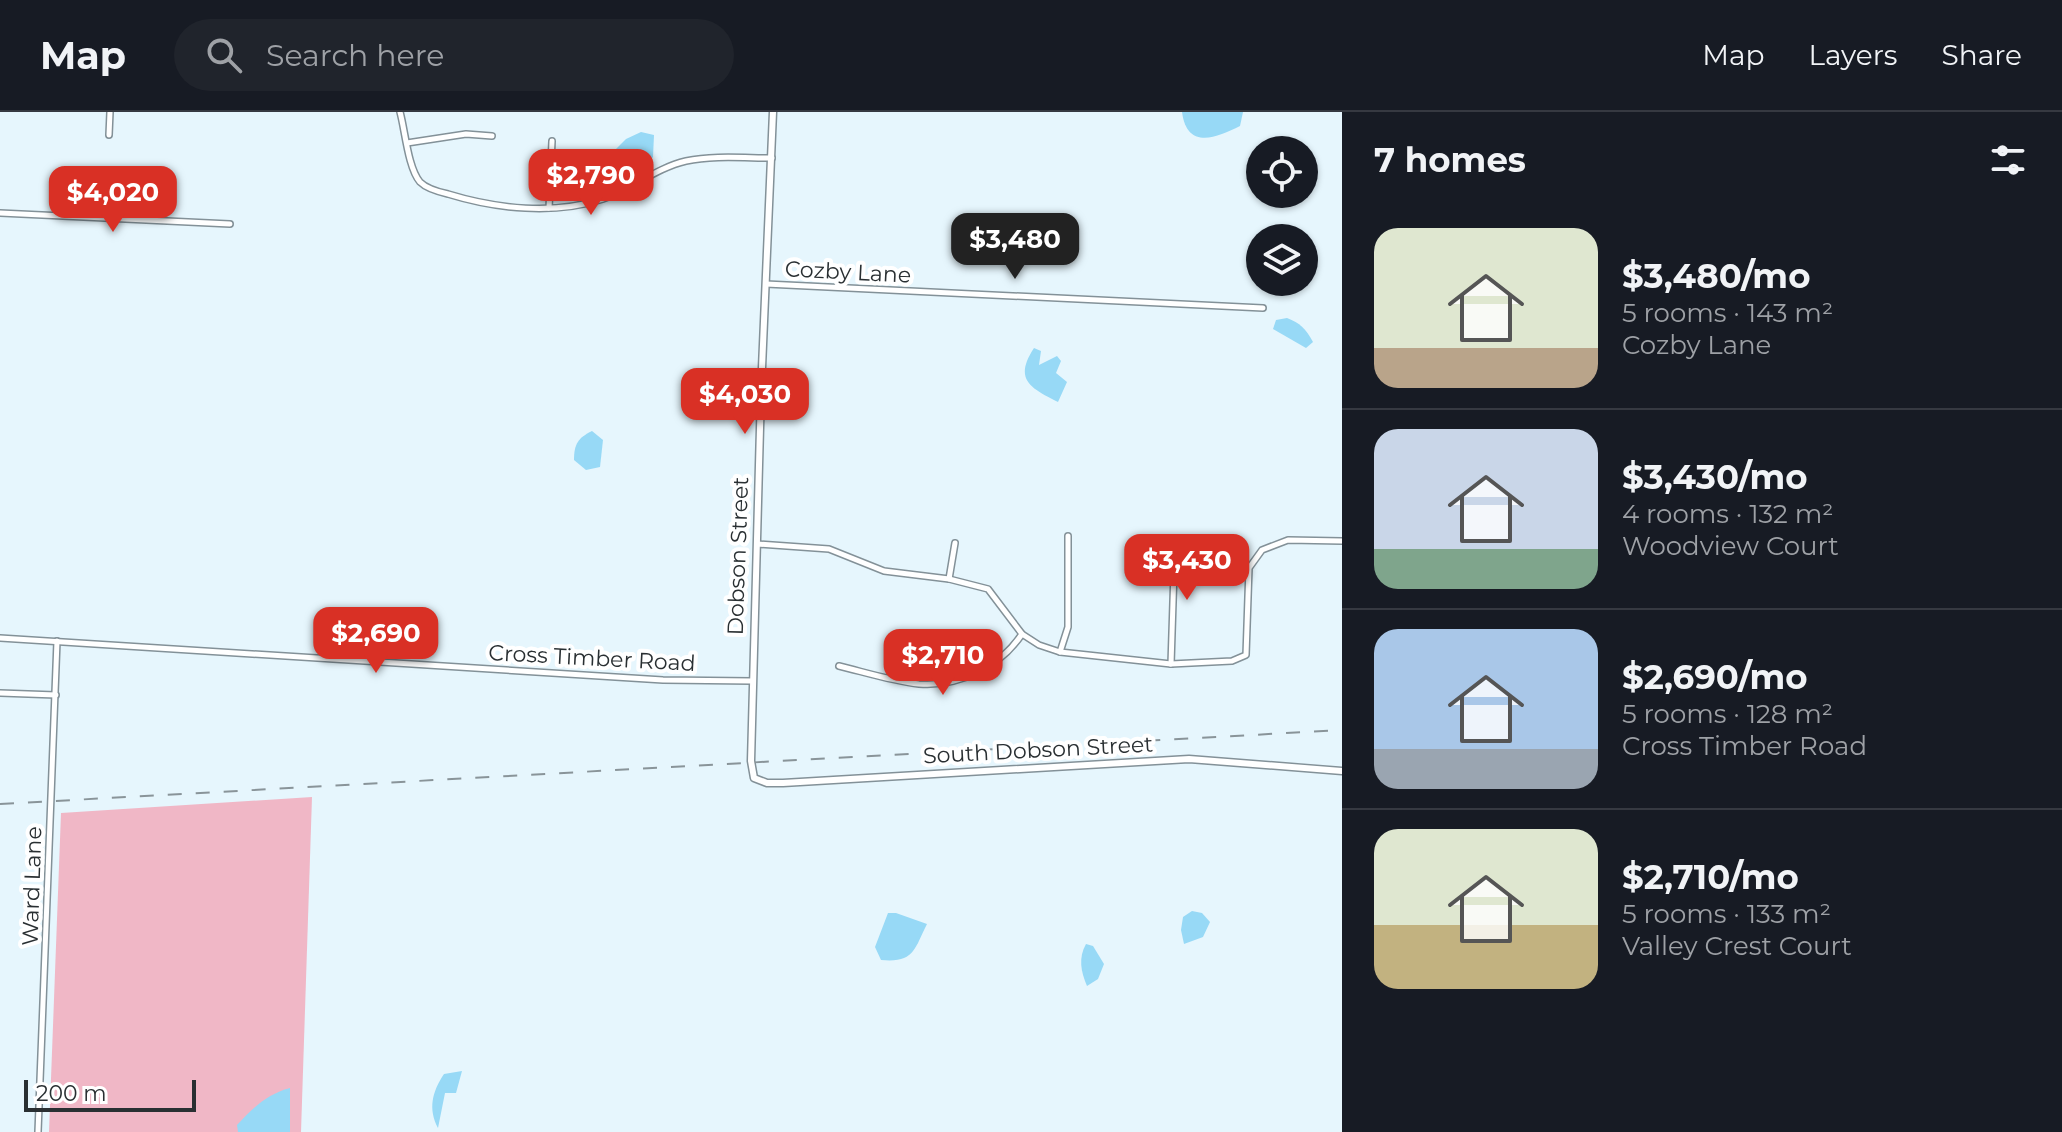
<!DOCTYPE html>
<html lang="en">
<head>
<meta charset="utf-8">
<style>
  body { margin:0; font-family:Montserrat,sans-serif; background:#20242c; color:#f1f3f6; height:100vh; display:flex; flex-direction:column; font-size:30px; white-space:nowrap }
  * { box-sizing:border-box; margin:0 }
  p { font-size:26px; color:#9ea1a6 }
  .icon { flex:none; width:44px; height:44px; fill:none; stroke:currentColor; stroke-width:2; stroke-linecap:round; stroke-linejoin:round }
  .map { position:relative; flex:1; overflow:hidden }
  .sheet { display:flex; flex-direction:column; background:#171b24; width:720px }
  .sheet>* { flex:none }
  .fabs { position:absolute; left:1246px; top:24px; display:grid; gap:16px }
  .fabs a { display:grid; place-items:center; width:72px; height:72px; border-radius:50%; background:#171b24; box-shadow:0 2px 6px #0004; font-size:40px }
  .scale { position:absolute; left:24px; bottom:20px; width:172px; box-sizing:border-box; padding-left:8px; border:4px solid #292f32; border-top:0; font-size:22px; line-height:28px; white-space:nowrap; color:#292f32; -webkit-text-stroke:6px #fff; paint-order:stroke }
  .price { position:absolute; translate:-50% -68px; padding:0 18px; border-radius:16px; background:#d93025; color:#fff; font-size:26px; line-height:52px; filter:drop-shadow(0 2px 4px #0008) }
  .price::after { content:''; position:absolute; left:50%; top:48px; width:24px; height:18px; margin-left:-12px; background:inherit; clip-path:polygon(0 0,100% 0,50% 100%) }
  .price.current { background:#222; color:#fff }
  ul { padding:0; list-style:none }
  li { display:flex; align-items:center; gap:24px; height:200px; padding:0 32px }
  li+li { border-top:2px solid #363941 }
  li span { display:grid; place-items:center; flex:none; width:224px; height:160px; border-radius:24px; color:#555 }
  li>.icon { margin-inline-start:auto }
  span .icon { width:96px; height:96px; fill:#fffc; stroke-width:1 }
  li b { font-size:34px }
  h2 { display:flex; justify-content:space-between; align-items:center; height:96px; padding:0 32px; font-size:34px }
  header { display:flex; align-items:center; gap:48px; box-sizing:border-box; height:112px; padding:0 40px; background:#171b24; border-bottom:2px solid #363941 }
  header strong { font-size:38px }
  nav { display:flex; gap:44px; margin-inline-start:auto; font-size:28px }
  .search { width:560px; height:72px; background:#20242c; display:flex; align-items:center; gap:20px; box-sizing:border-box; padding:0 28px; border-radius:44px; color:#9ea1a6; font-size:30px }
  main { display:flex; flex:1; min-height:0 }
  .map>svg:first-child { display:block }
  .green { fill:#f0b7c6 }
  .water { fill:#97d9f6 }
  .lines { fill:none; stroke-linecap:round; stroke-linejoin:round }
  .minor-casing { stroke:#839198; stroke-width:8 }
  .tertiary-casing { stroke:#839198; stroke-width:9 }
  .minor { stroke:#fff; stroke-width:5 }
  .tertiary { stroke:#fff; stroke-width:6 }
  .rail { stroke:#899499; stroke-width:2; stroke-dasharray:14 14; stroke-linecap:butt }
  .labels { text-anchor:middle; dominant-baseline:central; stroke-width:8; stroke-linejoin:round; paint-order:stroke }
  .street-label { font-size:22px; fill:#292f32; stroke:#fff }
</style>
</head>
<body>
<header>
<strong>Map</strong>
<div class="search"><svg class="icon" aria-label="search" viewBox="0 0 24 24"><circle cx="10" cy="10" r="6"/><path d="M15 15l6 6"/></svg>Search here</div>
<nav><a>Map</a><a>Layers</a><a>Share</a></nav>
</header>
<main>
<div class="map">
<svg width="1342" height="1020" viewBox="0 0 1342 1020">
  <rect width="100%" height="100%" fill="#e6f6fd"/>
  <polygon class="green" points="312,685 301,1020 49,1020 61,701"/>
  <g class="water">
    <path d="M1182,0h61l-3,14c-24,12 -53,24 -58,-14z"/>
    <polygon points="641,20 654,23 653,45 645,54 623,50 616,37 626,27"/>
    <path d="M1287,206c13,5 19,11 26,24l-7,6 -33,-19 3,-9z"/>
    <path d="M1034,236l7,3 -2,14 18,-9 4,5 -5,12 11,9 -9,20c-27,-14 -45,-22 -24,-54z"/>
    <path d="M592,319l11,9 -3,27 -14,3 -12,-10c0,-16 4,-22 18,-29z"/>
    <polygon points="1192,799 1202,801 1210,810 1203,825 1184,832 1181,818 1183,805"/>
    <path d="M888,801h8l31,11c-13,26 -13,39 -46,36l-6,-13z"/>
    <path d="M1086,832l7,2 11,18 -6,15 -11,7c-6,-14 -9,-28 -1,-42z"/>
    <path d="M462,959l-6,22h-11l-7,35c-10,-19 -6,-36 6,-54z"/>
    <path d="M290,976v44h-52l-1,-7c16,-17 30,-31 53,-37z"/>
  </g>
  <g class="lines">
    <g class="minor-casing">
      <g id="minor">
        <path d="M400,0c5,18 8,56 20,70 7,7 19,10 28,12 49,15 106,21 155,5 29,-10 53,-31 83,-38 27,-6 59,-3 86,-3"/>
        <polyline points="109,23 110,0"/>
        <polyline points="407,31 466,22 492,24"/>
        <polyline points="549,96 552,29"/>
        <polyline points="0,101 230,112"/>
        <polyline points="766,172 1263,196"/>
        <polyline points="757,432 829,437 884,459 949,467 988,477 1022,522 1039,533 1060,540 1171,552 1232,549 1246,543 1249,456 1262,438 1288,428 1342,429"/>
        <polyline points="949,467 955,431"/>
        <polyline points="0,526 663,568 752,569"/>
        <polyline points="1060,540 1068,515 1068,424"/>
        <polyline points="1171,552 1175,428"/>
        <path d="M839,554c25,6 53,15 80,18 40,3 81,-17 103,-50"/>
        <polyline points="0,581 56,583"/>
        <polyline points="38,1020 57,529"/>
      </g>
    </g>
    <g class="tertiary-casing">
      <polyline id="tertiary" points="773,0 761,279 751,649 754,666 767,671 783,671 1189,647 1342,659"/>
    </g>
    <use href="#minor" class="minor"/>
    <use href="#tertiary" class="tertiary"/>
    <polyline class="rail" points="0,692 1342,618"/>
  </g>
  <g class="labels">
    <g class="street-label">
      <text transform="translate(848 160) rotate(3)">Cozby Lane</text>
      <text transform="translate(738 444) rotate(-88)">Dobson Street</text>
      <text transform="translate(592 546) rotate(3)">Cross Timber Road</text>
      <text transform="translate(1038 638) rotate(-3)">South Dobson Street</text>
      <text transform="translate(32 774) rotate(-88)">Ward Lane</text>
    </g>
  </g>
</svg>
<div class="fabs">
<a><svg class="icon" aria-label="locate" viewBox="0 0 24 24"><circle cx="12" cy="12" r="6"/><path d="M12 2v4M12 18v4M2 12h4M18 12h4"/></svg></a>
<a><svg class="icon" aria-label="layers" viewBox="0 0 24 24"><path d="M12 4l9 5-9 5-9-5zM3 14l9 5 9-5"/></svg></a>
</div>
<div class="scale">200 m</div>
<b class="price" style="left:591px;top:105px">$2,790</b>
<b class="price" style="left:113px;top:122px">$4,020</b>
<b class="price current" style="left:1015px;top:169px">$3,480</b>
<b class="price" style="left:745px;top:324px">$4,030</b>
<b class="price" style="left:1187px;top:490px">$3,430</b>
<b class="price" style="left:376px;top:563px">$2,690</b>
<b class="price" style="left:943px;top:585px">$2,710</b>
</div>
<section class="sheet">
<h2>7 homes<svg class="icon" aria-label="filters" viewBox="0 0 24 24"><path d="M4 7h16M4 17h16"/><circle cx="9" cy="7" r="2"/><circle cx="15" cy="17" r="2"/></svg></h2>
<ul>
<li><span style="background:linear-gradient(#dfe7d0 75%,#b9a48a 0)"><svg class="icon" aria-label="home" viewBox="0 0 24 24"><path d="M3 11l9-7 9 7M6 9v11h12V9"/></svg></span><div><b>$3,480/mo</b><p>5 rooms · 143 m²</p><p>Cozby Lane</p></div></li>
<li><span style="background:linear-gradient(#c9d6e8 75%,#7fa58c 0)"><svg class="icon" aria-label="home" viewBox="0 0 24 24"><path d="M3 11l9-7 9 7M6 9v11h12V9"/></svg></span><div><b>$3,430/mo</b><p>4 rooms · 132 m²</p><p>Woodview Court</p></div></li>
<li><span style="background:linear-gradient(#a9c7e8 75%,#9aa5b1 0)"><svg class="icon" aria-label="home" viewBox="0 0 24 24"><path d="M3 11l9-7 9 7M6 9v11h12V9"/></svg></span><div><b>$2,690/mo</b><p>5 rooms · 128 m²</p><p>Cross Timber Road</p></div></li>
<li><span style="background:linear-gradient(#dfe7d0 60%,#c2b280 0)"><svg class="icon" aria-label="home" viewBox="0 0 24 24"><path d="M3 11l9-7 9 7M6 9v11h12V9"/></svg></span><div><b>$2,710/mo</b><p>5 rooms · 133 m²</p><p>Valley Crest Court</p></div></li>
</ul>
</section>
</main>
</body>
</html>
